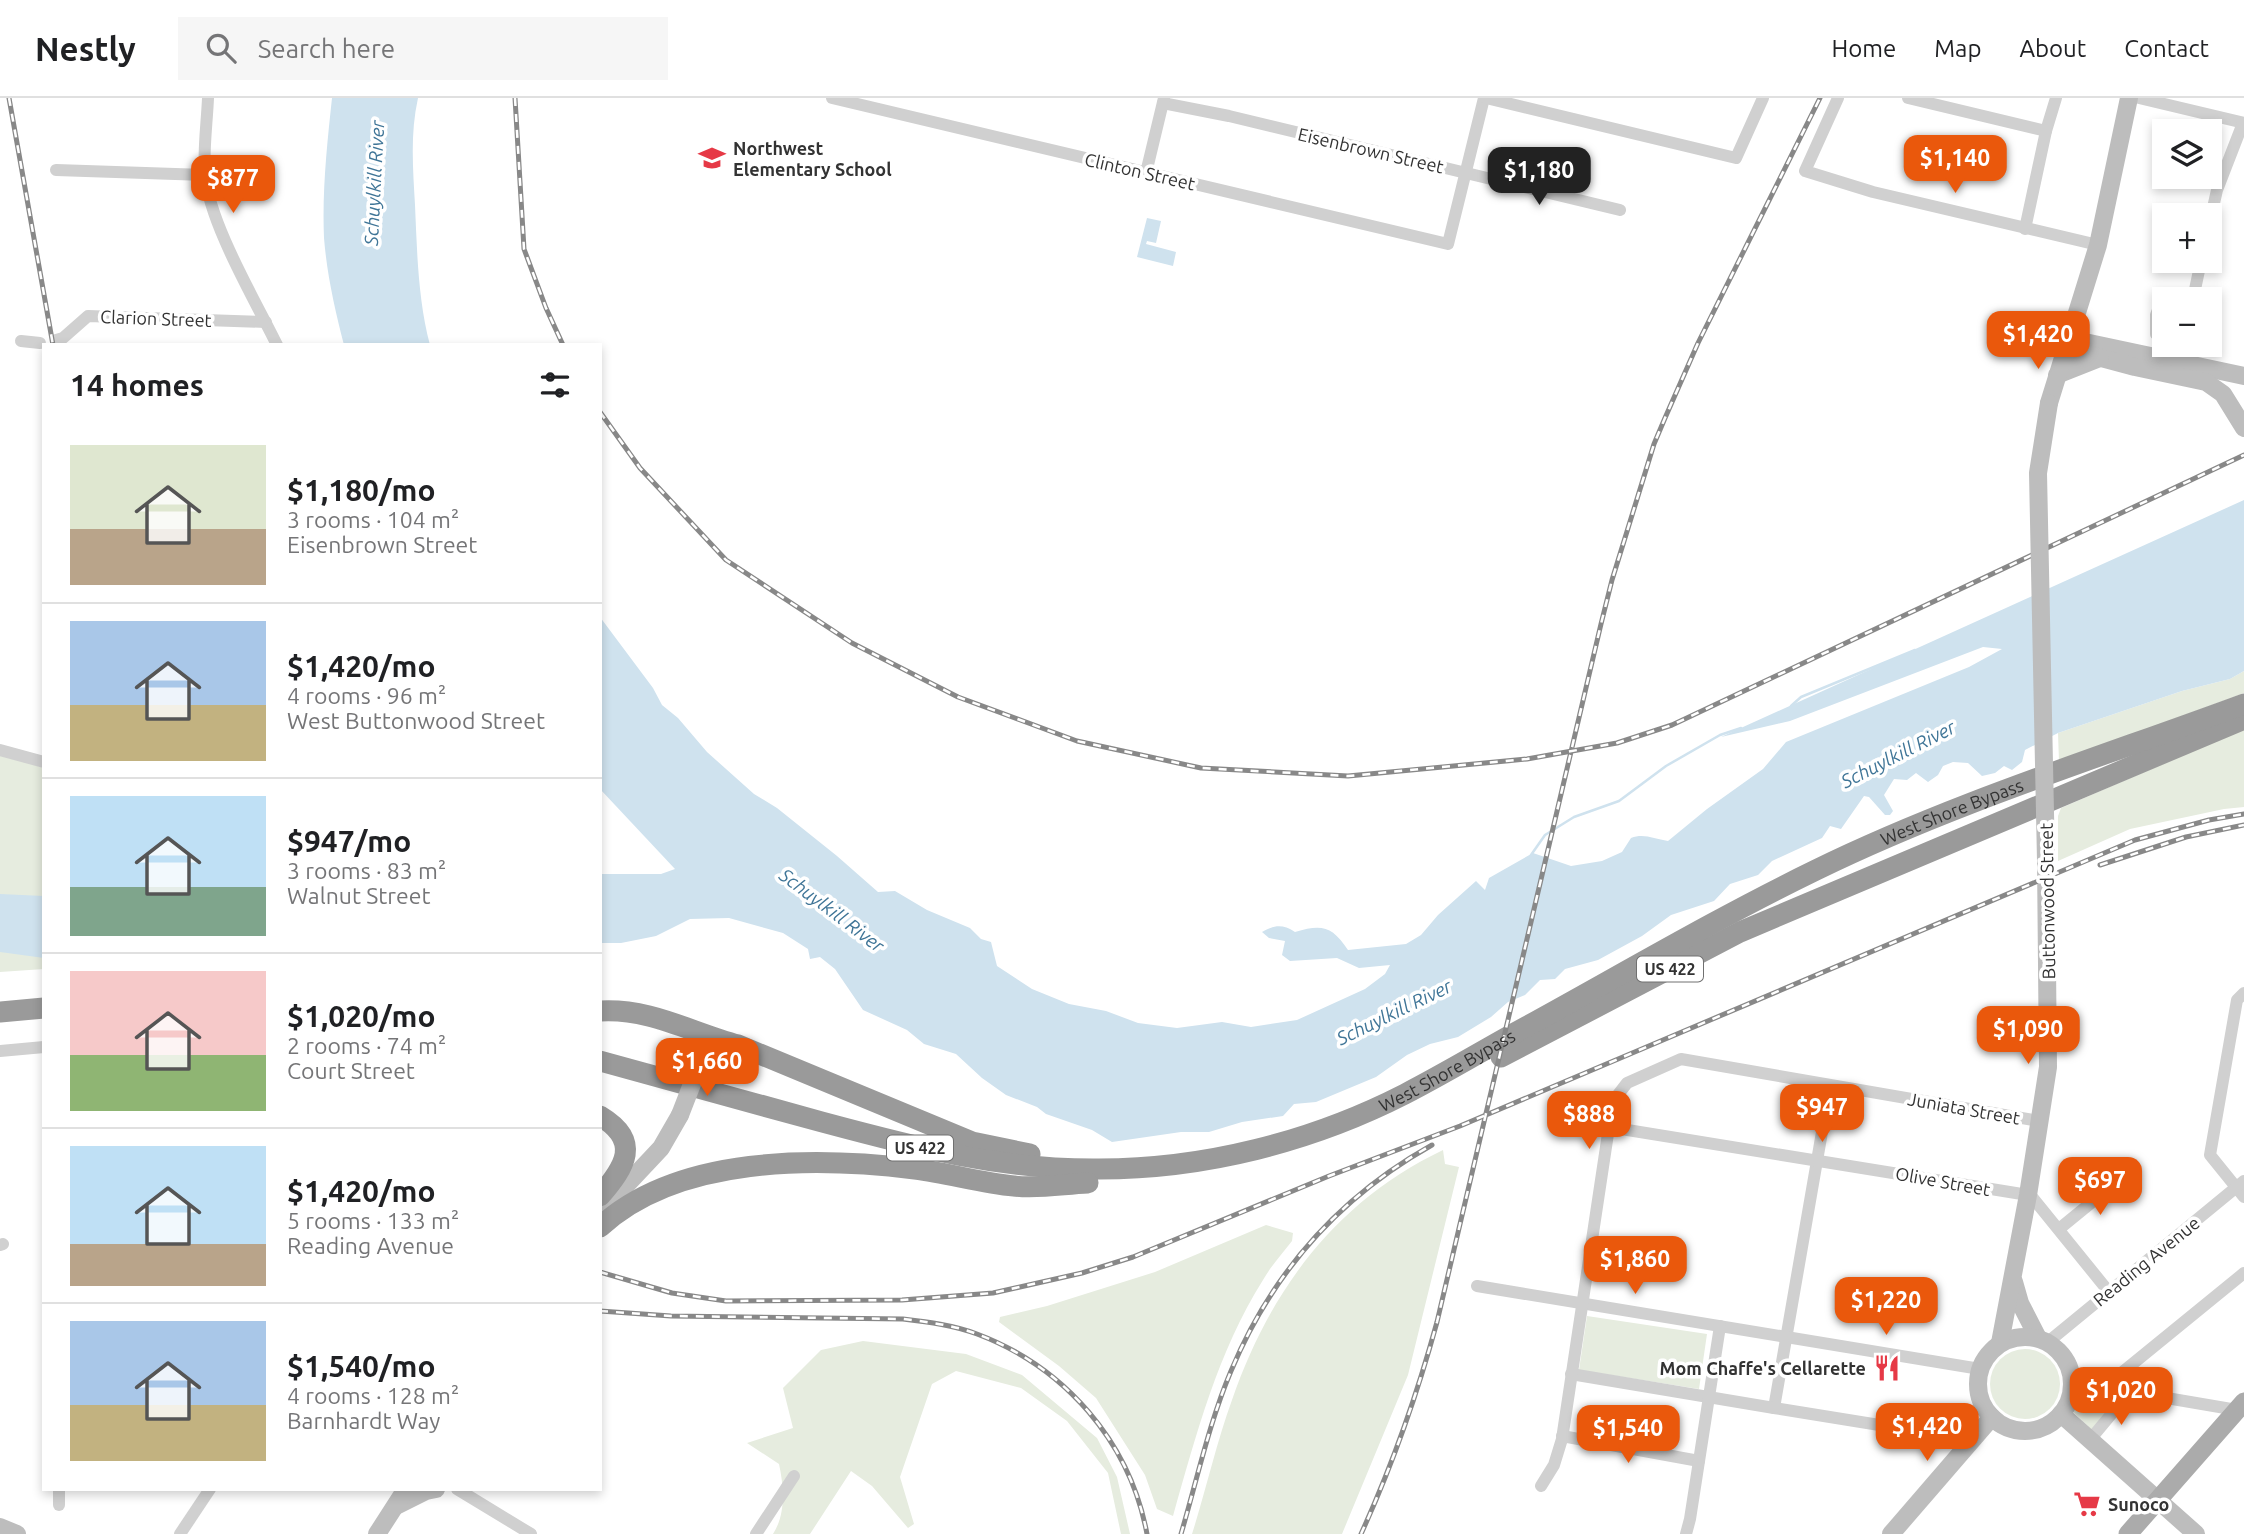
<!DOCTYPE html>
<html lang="en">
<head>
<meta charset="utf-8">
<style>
  body { margin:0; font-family:Ubuntu,sans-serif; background:#f6f6f6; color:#202124; height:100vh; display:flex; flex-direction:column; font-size:26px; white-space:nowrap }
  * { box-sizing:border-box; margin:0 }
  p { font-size:23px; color:#757577 }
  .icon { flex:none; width:38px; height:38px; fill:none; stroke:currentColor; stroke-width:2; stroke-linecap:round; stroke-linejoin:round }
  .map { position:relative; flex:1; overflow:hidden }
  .side { position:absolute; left:42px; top:245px; width:560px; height:1148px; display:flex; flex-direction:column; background:#fff; border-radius:0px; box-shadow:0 4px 10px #0003 }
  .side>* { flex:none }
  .fabs { position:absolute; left:2152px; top:21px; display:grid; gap:14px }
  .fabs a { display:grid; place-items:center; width:70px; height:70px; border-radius:0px; background:#fff; box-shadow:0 4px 10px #0003; font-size:35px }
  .price { position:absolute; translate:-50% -60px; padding:0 16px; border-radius:14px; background:#ea580c; color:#fff; font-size:23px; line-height:46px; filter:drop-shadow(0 2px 4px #0008) }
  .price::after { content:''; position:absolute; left:50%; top:42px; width:21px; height:16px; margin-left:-10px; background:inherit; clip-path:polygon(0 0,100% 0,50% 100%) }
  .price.current { background:#222; color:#fff }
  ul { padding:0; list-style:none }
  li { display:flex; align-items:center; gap:21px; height:175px; padding:0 28px }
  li+li { border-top:2px solid #e0e0e0 }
  li span { display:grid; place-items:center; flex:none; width:196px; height:140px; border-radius:0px; color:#555 }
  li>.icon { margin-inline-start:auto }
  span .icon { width:84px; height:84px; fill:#fffc; stroke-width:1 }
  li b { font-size:30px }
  h2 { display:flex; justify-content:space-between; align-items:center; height:84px; padding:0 28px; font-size:30px }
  header { display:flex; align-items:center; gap:42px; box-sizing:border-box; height:98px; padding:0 35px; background:#fff; border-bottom:2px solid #e0e0e0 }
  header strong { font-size:33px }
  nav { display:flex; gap:38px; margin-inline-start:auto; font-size:24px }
  .search { width:490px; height:63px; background:#f6f6f6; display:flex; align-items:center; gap:18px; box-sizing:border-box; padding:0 24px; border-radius:0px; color:#757577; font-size:26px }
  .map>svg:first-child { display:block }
  .green { fill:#e6ecdf }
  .water { fill:#cfe2ee }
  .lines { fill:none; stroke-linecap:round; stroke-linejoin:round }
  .stream { stroke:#cfe2ee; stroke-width:2.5 }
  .street { stroke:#d0d0d0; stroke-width:12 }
  .secondary { stroke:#bdbdbd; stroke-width:18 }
  .primary { stroke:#ababab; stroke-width:19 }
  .highway { stroke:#9a9a9a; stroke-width:21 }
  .rail-casing { stroke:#888; stroke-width:5 }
  .rail { stroke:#fff; stroke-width:2.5; stroke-dasharray:8; stroke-linecap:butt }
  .secondary-bridge { stroke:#bdbdbd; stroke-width:18 }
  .labels { text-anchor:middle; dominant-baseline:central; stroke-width:7; stroke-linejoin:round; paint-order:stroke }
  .shield { fill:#fff; stroke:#707070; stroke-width:2 }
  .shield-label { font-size:16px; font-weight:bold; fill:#333 }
  .poi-label { font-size:18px; font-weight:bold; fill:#333; stroke:#fff; text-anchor:start }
  .street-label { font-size:18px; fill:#333; stroke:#fff }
  .water-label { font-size:19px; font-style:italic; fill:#3f7597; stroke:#fff }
</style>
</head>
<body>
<header>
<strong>Nestly</strong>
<div class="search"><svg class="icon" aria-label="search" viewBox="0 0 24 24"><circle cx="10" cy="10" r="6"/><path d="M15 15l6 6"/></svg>Search here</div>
<nav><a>Home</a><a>Map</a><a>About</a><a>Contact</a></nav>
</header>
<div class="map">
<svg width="2244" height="1436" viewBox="0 0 2244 1436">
  <rect width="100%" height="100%" fill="#fff"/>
  <g class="green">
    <polygon points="2244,573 2244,595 2059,664 2058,635 2182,593 2230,581"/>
    <polygon points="2244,631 2244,709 2224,711 2130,731 2058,763 2058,718 2061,710"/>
    <polygon points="0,656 44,670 44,871 0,874"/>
    <path d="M1443,1052l2,14 14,3 -51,208 -66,159h-150c14,-44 24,-90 40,-134 38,-110 104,-199 211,-250z"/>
    <path d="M1266,1127l27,8 -1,8c-10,13 -21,25 -29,39 -45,71 -67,155 -90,236l-16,-7 -12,-34 -49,-77 -37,-32 -60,-44 1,-5 47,-11 108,-34z"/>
    <polygon points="1587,1218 1707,1236 1699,1291 1579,1272"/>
    <path d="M863,1243l103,13 56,21 75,63 20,39 13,57h-9l-13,-61 -41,-52 -46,-33 -65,-17 -24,13 -32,93 14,47 -6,4 -36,-42 -21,-15 -41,63h-37c13,-20 11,-47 6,-70l-32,-21 46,-15 -10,-40 38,-38z"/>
    <circle cx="2025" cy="1286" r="35"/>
    <polygon points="2076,1296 2117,1301 2092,1332 2072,1313"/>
  </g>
  <g class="water">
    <path d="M332,0h86c-8,36 -5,71 -3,107 2,46 3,95 15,140h-86c-9,-35 -17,-70 -20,-107 -2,-46 3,-94 8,-140z"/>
    <polygon points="1147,120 1161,123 1156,145 1147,143 1146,146 1176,154 1173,168 1137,159"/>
    <path d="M2244,402v171l-14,8 -48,12 -124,42 -33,17 -3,12 -10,8 -8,-4 -9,7 -13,3 -14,-13 -15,-1 -10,4 -5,9 -10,7 -12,-9 -9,7 -13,-1 -10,16 9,16 -3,4h-5l-16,-18 -5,-1 -23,33 -11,-3 -8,12 -50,23 -14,14 -28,9 -16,17 -43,14 -29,21 -44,24 -33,9 -10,10 -15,1 -15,15 -17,7 -17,15 -33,20 -28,7 -23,11 -31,22 -60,25 -22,2 -11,12 -41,6 -33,10h-28l-69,10 -20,-12 -46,-16 -9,-7 -31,-12 -24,-17 -26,-24 -32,-10 -17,-14 -44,-20 -28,-41 -15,-12 -10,2 -2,-10 -25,-16 -54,-15 -39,1 -34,17 -35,7h-21v-69h61l14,-5 -75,-80v-172l53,71 9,17 16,13 29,34 47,42 23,14 60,48 41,36 17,-1 32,19 43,18 11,11 10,3 6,24 35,23 37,15 37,7 32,12 39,5 45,-6 29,5 46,-7 68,-31 20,-15 5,-9 -31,3 -22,-10 -47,3 -8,-6 3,-14 -16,-3 -7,-6c13,-7 20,-8 33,0 27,-8 37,-6 53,18l58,-6 15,-9 17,-20 38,-34 9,9 4,-12 44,-25 38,13 31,-5 20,-9 9,-14c13,-5 23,1 37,3l39,-32 56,-40 23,-27 183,-75 33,-18 -19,-2 -193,74 -69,16z"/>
    <polygon points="0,796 44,798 44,860 0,854"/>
  </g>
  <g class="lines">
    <g class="stream">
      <polyline points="1791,608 1801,599 1915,552"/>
      <polyline points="1531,757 1545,737 1574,719 1619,703 1666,668 1720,637 1741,630"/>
    </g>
    <g class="street">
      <path d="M208,0c-1,25 -5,52 -3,76 4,49 50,126 72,171"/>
      <polyline points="832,0 1448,146 1484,0"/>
      <polyline points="1486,0 1736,60 1763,0"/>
      <polyline points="1838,0 1805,73 1873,94 2098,147"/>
      <polyline points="1908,0 2046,33"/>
      <polyline points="2139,0 2244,25"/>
      <polyline points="1163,5 1229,18 1620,112"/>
      <polyline points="56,72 205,77"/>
      <polyline points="1146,75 1164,0"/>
      <polyline points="2210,123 2217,92 2243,25"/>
      <polyline points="2025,131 2046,33 2056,0"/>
      <polyline points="2193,201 2201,163"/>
      <polyline points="2165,203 2162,202 2156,217 2156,236 2165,238"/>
      <polyline points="56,242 63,240 88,218 266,224"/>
      <polyline points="21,243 40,245"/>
      <polyline points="0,652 44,664"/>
      <polyline points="2244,895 2237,902 2210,1057 2244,1099"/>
      <polyline points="0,953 44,949"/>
      <polyline points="1830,988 1774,1310 1972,1342"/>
      <polyline points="1609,1029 2028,1097"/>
      <polyline points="2028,1094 2109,1194"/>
      <polyline points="2059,1131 2119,1082"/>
      <polyline points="0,1147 3,1146"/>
      <polyline points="1477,1188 1980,1271"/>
      <polyline points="2048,1244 2244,1083"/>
      <polyline points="1571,1276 1774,1310"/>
      <polyline points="2073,1284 2237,1312"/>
      <polyline points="2103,1290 2244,1175"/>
      <polyline points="1562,1338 1699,1363"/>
      <polyline points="2089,1343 2129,1295"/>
      <polyline points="1541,1388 1554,1367 1562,1341 1609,1029 1617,998 1627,985 1681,961 2039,1023"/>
      <polyline points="457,1391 531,1436"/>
      <polyline points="59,1407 59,1391"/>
      <polyline points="180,1436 210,1391"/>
      <polyline points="756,1436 794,1378"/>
      <polyline points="1686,1436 1690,1421 1720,1228"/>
    </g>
    <g class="secondary">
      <polyline points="2080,243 2244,278"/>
      <polyline points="2064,252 2079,254 2135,269 2206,284 2223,296 2244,330"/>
      <polyline points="2057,277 2100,260"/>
      <polyline points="2049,305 2098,147 2129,0"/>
      <polyline points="699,968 710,939"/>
      <polyline points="600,1115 661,1050 680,1017"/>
      <polyline points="2014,1184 2020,1205 2038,1240"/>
      <circle cx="2025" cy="1286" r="47"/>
      <polyline points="2000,1245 2028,1097 2048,969 2046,763"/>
      <polyline points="2061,1316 2196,1436"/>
      <polyline points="398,1407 426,1393 436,1391"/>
      <polyline points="0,1429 17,1436"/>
      <polyline points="377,1436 406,1391"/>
      <polyline points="1891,1436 1992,1319"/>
    </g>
    <polyline class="primary" points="2128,1436 2244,1304"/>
    <g class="highway">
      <path d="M600,913c50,-3 90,21 138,34l234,97 58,12"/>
      <polyline points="0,914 44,910"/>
      <polyline points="1501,959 1740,834 2244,621"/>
      <path id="s1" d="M600,963c74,21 148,41 222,61 93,25 179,48 277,47 105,0 212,-27 306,-75 37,-19 72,-40 108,-60 101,-55 200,-114 303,-164 137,-67 285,-113 428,-166"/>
      <path d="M600,1018c42,25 25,51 0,80"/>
      <path d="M600,1129c78,-72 216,-70 315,-58 33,4 66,14 99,17 24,3 50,-2 74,-3"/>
    </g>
    <g class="rail-casing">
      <g id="rail">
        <polyline points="9,0 53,247"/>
        <polyline points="515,0 524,151 546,210 563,247"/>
        <polyline points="600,314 640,370 726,462 852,545 958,599 1077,643 1201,670 1348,678 1527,661 1617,645 1672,627 2244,357"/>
        <polyline points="2100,767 2186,739 2244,727"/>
        <polyline points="600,1174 672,1195 726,1203 902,1202 993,1195 1082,1175 1133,1159 1329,1078 1460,1028 2135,742 2209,722 2244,716"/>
        <path d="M600,1213l71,5 232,3c25,3 50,6 74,15 88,33 153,108 170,200"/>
        <path d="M1181,1436c16,-54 28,-111 50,-163 41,-98 108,-174 201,-226"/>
        <path d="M1361,1436c31,-68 56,-139 76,-212l164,-698 11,-44 42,-136 11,-26 33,-75 122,-245"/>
      </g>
    </g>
    <use href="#rail" class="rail"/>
    <g class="secondary-bridge">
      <polyline points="2046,763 2038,375 2049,305"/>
      <polyline points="680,1017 699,968"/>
    </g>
  </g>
  <defs>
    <g id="school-bare" transform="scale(2.1)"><path d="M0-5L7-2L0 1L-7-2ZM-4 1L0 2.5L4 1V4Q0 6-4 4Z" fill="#e63946" stroke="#fff" stroke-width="2.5" paint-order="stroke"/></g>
    <g id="restaurant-bare" transform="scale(2.1)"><path d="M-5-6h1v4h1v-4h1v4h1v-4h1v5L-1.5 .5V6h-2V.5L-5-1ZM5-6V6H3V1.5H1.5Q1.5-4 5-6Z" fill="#e63946" stroke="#fff" stroke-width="2.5" paint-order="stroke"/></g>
    <g id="supermarket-bare" transform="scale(2.1)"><path d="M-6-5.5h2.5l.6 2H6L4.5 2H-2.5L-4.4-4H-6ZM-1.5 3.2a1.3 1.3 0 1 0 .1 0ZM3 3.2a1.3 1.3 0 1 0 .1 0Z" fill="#e63946" stroke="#fff" stroke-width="2.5" paint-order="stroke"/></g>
  </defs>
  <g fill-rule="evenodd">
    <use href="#school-bare" x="712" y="60"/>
    <use href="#restaurant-bare" x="1887" y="1270"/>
    <use href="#supermarket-bare" x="2087" y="1406"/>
  </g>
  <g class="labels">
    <g class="shield">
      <rect x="1637" y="858.5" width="66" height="25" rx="5"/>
      <rect x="887" y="1037.5" width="66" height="25" rx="5"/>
    </g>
    <g class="shield-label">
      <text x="1670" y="871">US 422</text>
      <text x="920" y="1050">US 422</text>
    </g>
    <g class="poi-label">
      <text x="733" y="50">Northwest<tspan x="733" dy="21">Elementary School</tspan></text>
      <text x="1866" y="1270" text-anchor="end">Mom Chaffe's Cellarette</text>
      <text x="2108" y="1406">Sunoco</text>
    </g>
    <g class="street-label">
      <text transform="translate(1371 52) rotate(13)">Eisenbrown Street</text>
      <text transform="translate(1140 73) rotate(13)">Clinton Street</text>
      <text transform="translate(156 220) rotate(2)">Clarion Street</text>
      <text stroke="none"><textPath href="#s1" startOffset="1446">West Shore Bypass</textPath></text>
      <text transform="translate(2047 803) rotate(-91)">Buttonwood Street</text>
      <text stroke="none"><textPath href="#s1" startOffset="878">West Shore Bypass</textPath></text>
      <text transform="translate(1964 1010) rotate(10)">Juniata Street</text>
      <text transform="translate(1943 1083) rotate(10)">Olive Street</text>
      <text transform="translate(2146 1163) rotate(-39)">Reading Avenue</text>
    </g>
    <g class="water-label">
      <text transform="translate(374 85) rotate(-87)">Schuylkill River</text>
      <text transform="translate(1898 656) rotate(-27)">Schuylkill River</text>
      <text transform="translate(832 812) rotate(37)">Schuylkill River</text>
      <text transform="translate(1394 914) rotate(-26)">Schuylkill River</text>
    </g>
  </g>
</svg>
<div class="fabs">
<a><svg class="icon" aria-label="layers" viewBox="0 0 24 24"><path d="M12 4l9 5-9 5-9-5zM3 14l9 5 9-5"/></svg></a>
<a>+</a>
<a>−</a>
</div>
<b class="price" style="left:1955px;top:97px">$1,140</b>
<b class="price current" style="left:1539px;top:109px">$1,180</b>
<b class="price" style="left:233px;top:117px">$877</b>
<b class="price" style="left:2038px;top:273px">$1,420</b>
<b class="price" style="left:2028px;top:968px">$1,090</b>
<b class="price" style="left:707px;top:1000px">$1,660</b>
<b class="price" style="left:1822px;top:1046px">$947</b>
<b class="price" style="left:1589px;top:1053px">$888</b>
<b class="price" style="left:2100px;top:1119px">$697</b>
<b class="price" style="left:1635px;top:1198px">$1,860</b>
<b class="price" style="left:1886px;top:1239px">$1,220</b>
<b class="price" style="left:2121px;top:1329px">$1,020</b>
<b class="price" style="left:1927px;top:1365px">$1,420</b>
<b class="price" style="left:1628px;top:1367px">$1,540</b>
<section class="side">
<h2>14 homes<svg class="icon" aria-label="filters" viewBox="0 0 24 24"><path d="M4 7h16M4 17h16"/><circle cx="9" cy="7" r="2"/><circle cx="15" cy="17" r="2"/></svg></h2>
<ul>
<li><span style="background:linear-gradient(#dfe7d0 60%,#b9a48a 0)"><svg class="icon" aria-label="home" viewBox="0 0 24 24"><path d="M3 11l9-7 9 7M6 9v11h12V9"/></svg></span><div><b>$1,180/mo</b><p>3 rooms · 104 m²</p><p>Eisenbrown Street</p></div></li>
<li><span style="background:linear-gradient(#a9c7e8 60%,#c2b280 0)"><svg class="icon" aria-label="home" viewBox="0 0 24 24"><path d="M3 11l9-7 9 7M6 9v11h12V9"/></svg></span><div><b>$1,420/mo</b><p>4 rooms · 96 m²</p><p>West Buttonwood Street</p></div></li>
<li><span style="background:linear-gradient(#bfe0f5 65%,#7fa58c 0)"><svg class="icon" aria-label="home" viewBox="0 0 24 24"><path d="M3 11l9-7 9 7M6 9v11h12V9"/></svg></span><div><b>$947/mo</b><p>3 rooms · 83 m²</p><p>Walnut Street</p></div></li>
<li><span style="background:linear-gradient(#f6c9c9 60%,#8fb573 0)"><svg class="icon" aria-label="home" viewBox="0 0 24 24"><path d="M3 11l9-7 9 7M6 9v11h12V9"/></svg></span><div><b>$1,020/mo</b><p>2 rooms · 74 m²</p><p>Court Street</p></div></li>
<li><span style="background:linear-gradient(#bfe0f5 70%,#b9a48a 0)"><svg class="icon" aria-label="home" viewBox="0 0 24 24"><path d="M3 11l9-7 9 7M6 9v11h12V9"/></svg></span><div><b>$1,420/mo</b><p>5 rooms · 133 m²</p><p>Reading Avenue</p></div></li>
<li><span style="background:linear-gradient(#a9c7e8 60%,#c2b280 0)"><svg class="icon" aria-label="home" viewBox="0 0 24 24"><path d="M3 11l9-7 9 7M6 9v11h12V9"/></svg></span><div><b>$1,540/mo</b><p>4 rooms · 128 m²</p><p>Barnhardt Way</p></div></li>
</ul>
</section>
</div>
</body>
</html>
